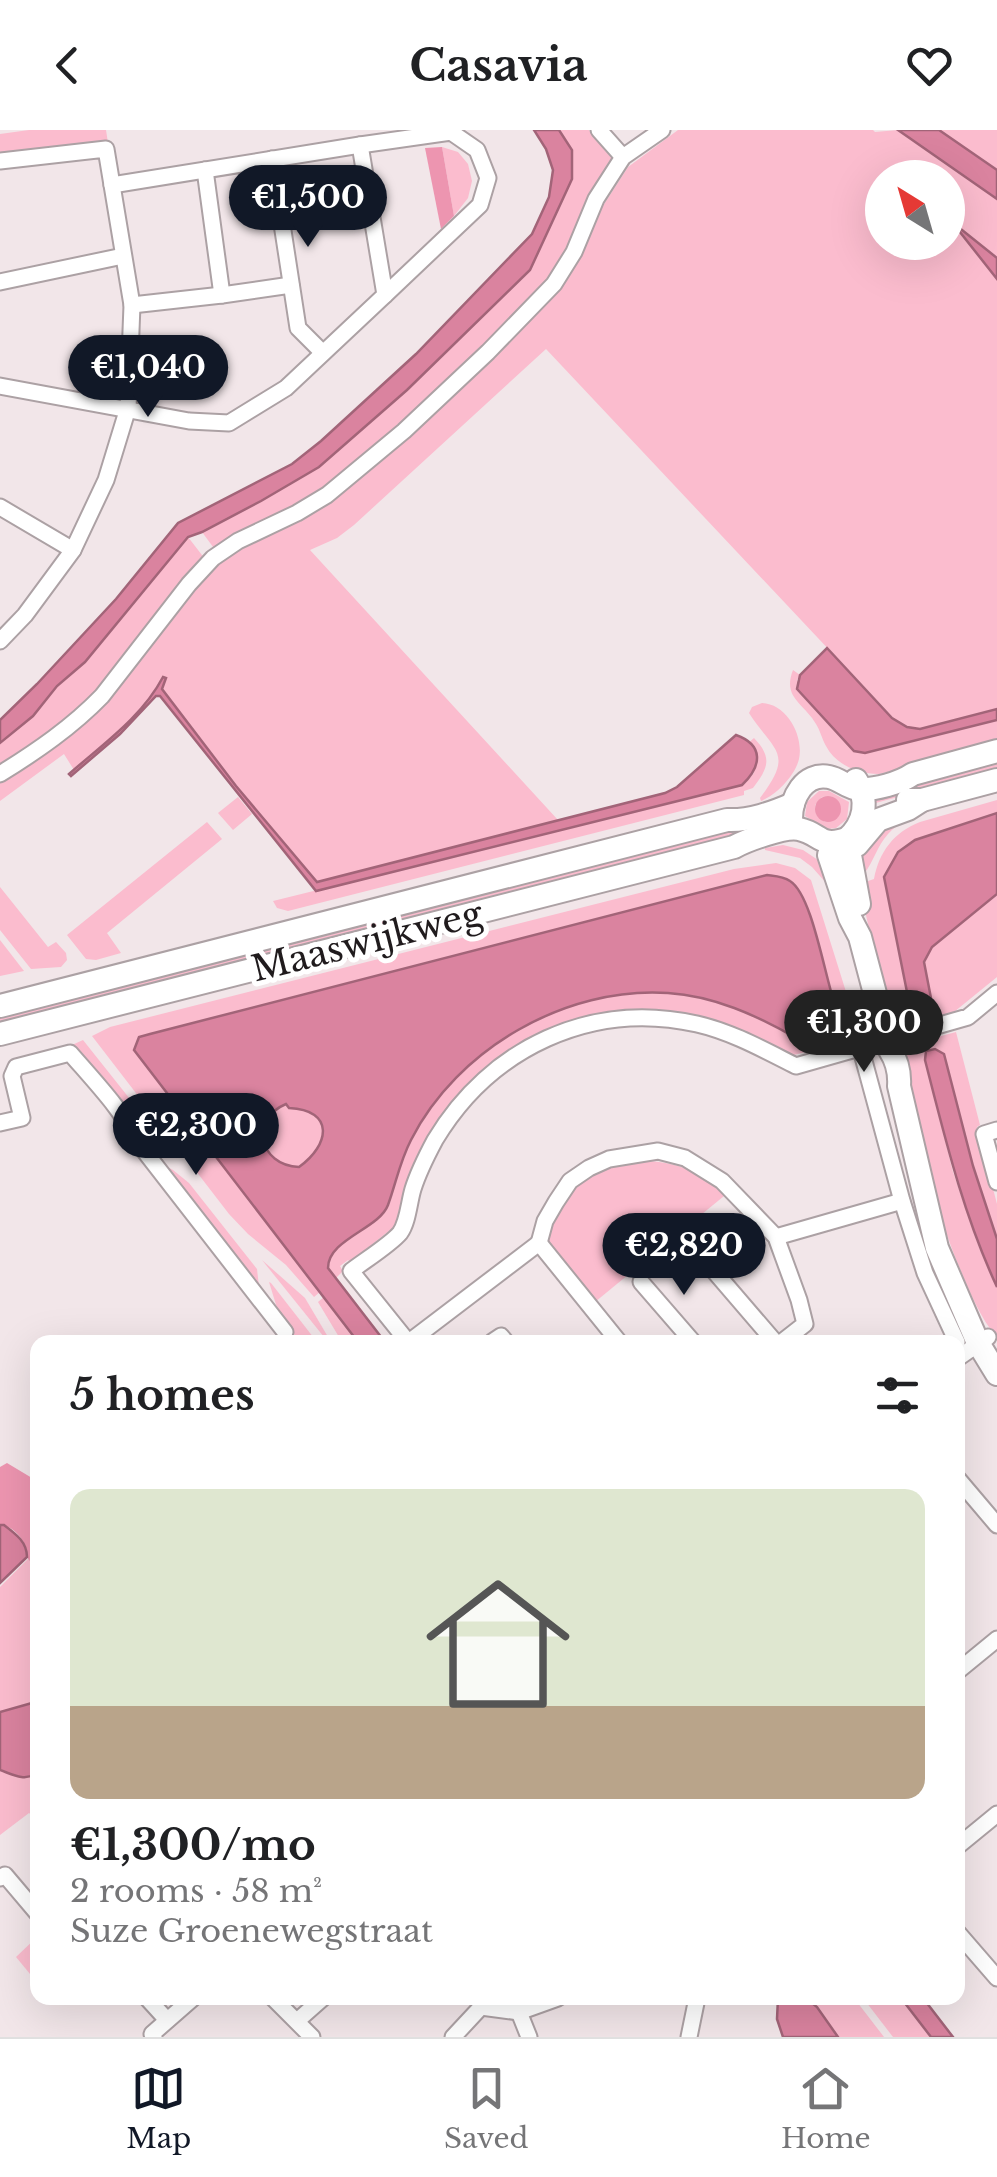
<!DOCTYPE html>
<html lang="en">
<head>
<meta charset="utf-8">
<style>
  body { margin:0; font-family:"Libre Baskerville",serif; background:#f2f2f2; color:#202124; height:100vh; display:flex; flex-direction:column; font-size:38px; white-space:nowrap }
  * { box-sizing:border-box; margin:0 }
  p { font-size:32px; color:#757577 }
  .icon { flex:none; width:55px; height:55px; fill:none; stroke:currentColor; stroke-width:2; stroke-linecap:round; stroke-linejoin:round }
  .map { position:relative; flex:1; overflow:hidden }
  .details { position:absolute; left:30px; top:1205px; width:935px; height:670px; display:flex; flex-direction:column; background:#fff; border-radius:20px; box-shadow:0 10px 40px #0002 }
  .details>* { flex:none }
  .needle { width:65px; rotate:323deg }
  .tools { position:absolute; left:865px; top:30px; display:grid; gap:20px }
  .tools a { display:grid; place-items:center; width:100px; height:100px; border-radius:50%; background:#fff; box-shadow:0 10px 40px #0002; font-size:50px }
  .price { position:absolute; translate:-50% -85px; padding:0 22px; border-radius:35px; background:#111827; color:#fff; font-size:32px; line-height:65px; filter:drop-shadow(0 2px 5px #0008) }
  .price::after { content:''; position:absolute; left:50%; top:60px; width:30px; height:22px; margin-left:-15px; background:inherit; clip-path:polygon(0 0,100% 0,50% 100%) }
  .price.selected { background:#222; color:#fff }
  ul { padding:0; list-style:none }
  li { display:grid; align-content:center; gap:20px; height:530px; padding:0 40px }
  li+li { border-top:2px solid #e0e0e0 }
  li span { display:grid; place-items:center; height:310px; border-radius:20px; color:#555 }
  li>.icon { margin-inline-start:auto }
  span .icon { width:180px; height:180px; fill:#fffc; stroke-width:1 }
  li b { font-size:42px }
  h2 { display:flex; justify-content:space-between; align-items:center; height:120px; padding:0 40px; font-size:42px }
  header { display:flex; justify-content:space-between; align-items:center; height:130px; padding:0 40px; background:#fff; font-size:45px; font-weight:700 }
  .tab-bar { display:flex; justify-content:space-around; align-items:center; height:140px; border-top:2px solid #e0e0e0; background:#fff; font-size:28px; color:#757577 }
  .tab-bar a { display:grid; justify-items:center; gap:5px }
  .tab-bar .selected { color:#111827 }
  .map>svg:first-child { display:block }
  .green { fill:#fbbcce; fill-rule:evenodd }
  .forest { fill:#ed95b0 }
  .water { fill:#da839f; stroke:#a26478; stroke-width:2.5; fill-rule:evenodd }
  .lines { fill:none; stroke-linecap:round; stroke-linejoin:round }
  .street-casing { stroke:#aca1a4; stroke-width:19 }
  .secondary-casing { stroke:#aca1a4; stroke-width:26 }
  .street { stroke:#fff; stroke-width:15 }
  .secondary { stroke:#fff; stroke-width:22 }
  .labels { text-anchor:middle; dominant-baseline:central; stroke-width:10; stroke-linejoin:round; paint-order:stroke }
  .street-label { font-size:35px; fill:#201b1d; stroke:#fff }
</style>
</head>
<body>
<header><svg class="icon" aria-label="back" viewBox="0 0 24 24"><path d="M15 5l-7 7 7 7"/></svg>Casavia<svg class="icon" aria-label="heart" viewBox="0 0 24 24"><path d="M12 20l-8-8c-3-5 5-10 8-4 3-6 11-1 8 4z"/></svg></header>
<div class="map">
<svg width="997" height="1907" viewBox="0 0 997 1907">
  <rect width="100%" height="100%" fill="#f2e6e9"/>
  <g class="green">
    <polygon points="29,0 106,0 108,13 101,11 0,23 0,4"/>
    <polygon points="559,0 589,0 613,30 606,41 572,118 528,178 334,356 216,421 202,402 319,337 529,140 572,49 572,20"/>
    <path d="M678,0h195l2,2 23,-2 99,69v59l-42,-31 42,52v430l-77,20 -13,-2 -11,-6 -350,-372 -192,176 -17,13 -27,12 248,270 -242,63 -80,-97 -75,-98 5,-9 -2,-2c-22,38 -57,64 -90,93l-10,-16 -64,47v-20l53,-34 162,-185 124,-69 39,-30 109,-102 110,-146 31,-48zM882,48h66v64h-66z"/>
    <polygon points="939,0 997,0 997,40"/>
    <polygon points="442,17 458,22 468,34 472,51 468,68 454,86"/>
    <polygon points="188,407 205,429 90,574 0,642 0,613 33,586 57,556 85,532"/>
    <path d="M793,540l7,5 -3,5 57,71 11,2 132,-33v25l-118,29c-21,0 -43,-9 -53,-28 -4,-7 -6,-16 -10,-22 -12,-21 -34,-26 -23,-54z"/>
    <path d="M762,573c25,1 42,33 37,56 -4,17 -23,36 -38,42l-1,-3c35,-46 14,-46 -11,-85l3,-6z"/>
    <path d="M754,608c19,20 14,30 -1,50l-9,3v4l-456,116 -11,-3 -4,-7 469,-116 12,-12 1,-21 -7,-9z"/>
    <polygon points="997,630 997,640 872,674 870,663"/>
    <path d="M997,656v7c-32,9 -87,16 -109,41 -11,12 -14,27 -24,40l-8,-15 23,-33z"/>
    <path d="M819,661h10l20,11 -2,17 -11,9 -9,1 -22,-13 2,-14zM828,666l5,1 5,20 -13,5 -9,-8 -1,-9 7,-8z"/>
    <polygon points="238,667 252,684 233,700 218,683"/>
    <path d="M997,670v13l-82,27 -17,12 -14,25 40,85 8,-15 65,-53v83l-43,35 -58,14 -6,-4 -31,-138 15,-5c5,-27 20,-47 46,-57z"/>
    <polygon points="207,692 222,709 107,803 121,823 96,830 86,829 67,805"/>
    <polygon points="743,695 746,707 0,897 0,884"/>
    <polygon points="783,715 803,720 824,734 827,754 812,737 800,728 765,720 765,718"/>
    <path d="M776,733l19,5 16,12 41,131 1,10 -8,21 -55,14 -37,-21 -51,-17 -29,-4 -131,21 -90,72 -53,116 -49,39 -2,-2 -8,6 3,5 -8,8c-1,-3 -7,-10 -8,-13 -3,-20 50,-41 60,-57 5,-7 5,-21 8,-29 9,-30 25,-57 43,-81 50,-66 153,-118 236,-105 27,4 57,10 82,21 13,6 27,15 40,22 15,-4 35,-6 43,-21l-5,-10 -67,-130 -628,161 181,255 -6,5 -28,-32 -38,-31 -19,-20 -137,-178 18,-9 624,-158z"/>
    <polygon points="0,757 48,817 56,812 66,823 67,830 61,837 31,839 0,800"/>
    <polygon points="0,810 24,841 0,846"/>
    <path d="M956,902l24,93 -3,2 20,77v35l-24,-73 -29,-111 -10,-6 -8,2 -1,9 28,112 27,78 17,37v51c-17,-21 -27,-45 -37,-69 -28,-68 -44,-141 -62,-212l8,-3 -2,-8z"/>
    <path d="M83,910l93,117c-42,-22 -71,-67 -101,-103l-3,-9z"/>
    <path d="M286,973l3,5c46,2 40,37 10,59 -41,-2 -49,-46 -13,-64z"/>
    <polygon points="150,1027 173,1040 189,1053 257,1139 260,1165"/>
    <path d="M633,1030c36,1 67,7 91,36l-129,106 -50,-63c20,-49 34,-68 88,-79z"/>
    <polygon points="262,1130 305,1168 331,1212 328,1212"/>
    <polygon points="269,1152 271,1153 317,1212 296,1212 282,1194"/>
    <polygon points="324,1167 358,1212 342,1212 318,1172"/>
    <polygon points="28,1429 37,1439 37,1478 31,1484 37,1501 37,1580 31,1573 0,1582 0,1457"/>
    <path d="M0,1640c13,6 24,11 37,4v45l-8,-6 -29,22z"/>
    <polygon points="37,1807 37,1847 35,1850 16,1827"/>
    <polygon points="806,1868 854,1868 884,1907 838,1907 817,1877"/>
    <polygon points="863,1868 901,1868 931,1907 893,1907"/>
  </g>
  <g class="forest">
    <polygon points="442,17 454,86 441,99 425,18"/>
    <circle cx="828" cy="679" r="13"/>
    <path d="M7,1333l30,18v88l-9,-10c0,-17 -13,-32 -28,-35v-57z"/>
  </g>
  <g class="water">
    <polygon points="534,0 559,0 572,20 572,49 530,140 407,260 319,337 261,371 202,402 188,407 85,532 57,556 33,586 0,613 0,590 37,554 116,469 178,393 292,334 321,311 416,224 532,104 549,67 553,40 546,19"/>
    <polygon points="898,0 939,0 997,40 997,69"/>
    <polygon points="952,92 997,128 997,149"/>
    <polygon points="827,518 892,588 907,597 920,599 997,579 997,590 865,623 854,621 797,559 800,545"/>
    <path d="M163,547l3,1 -4,11 74,97 81,96 348,-89 12,-6 59,-52c28,10 26,31 6,50l-426,106 -156,-195h-4l-36,38 -49,42 -2,-2c34,-30 73,-57 94,-97z"/>
    <polygon points="997,683 997,764 932,817 924,832 931,868 921,879 909,872 884,747 898,722 915,710"/>
    <path d="M767,745c8,1 16,1 23,6 24,15 36,106 49,136 -9,14 -28,16 -43,21 -40,-23 -82,-42 -128,-45 -102,-7 -211,56 -257,147 -11,21 -15,43 -23,65 -9,24 -60,34 -60,63l57,74h-27l-224,-292 5,-13 11,-3zM286,974l3,4c46,2 41,37 10,59 -41,-2 -49,-48 -13,-63z"/>
    <path d="M935,919l9,5 29,112 24,73v48c-34,-73 -52,-149 -72,-227l1,-9z"/>
    <path d="M0,1395h4c12,9 23,17 23,32l-27,26z"/>
    <path d="M32,1573l5,7v64c-14,7 -23,1 -37,-4v-58z"/>
    <polygon points="778,1868 806,1868 817,1877 838,1907 783,1907 777,1889"/>
    <polygon points="901,1868 923,1868 953,1907 931,1907"/>
  </g>
  <g class="lines">
    <g class="street-casing">
      <g id="street">
        <polyline points="599,0 623,27"/>
        <polyline points="360,15 451,2 477,20 488,48 480,75 385,165"/>
        <polyline points="272,29 298,198 322,222"/>
        <polyline points="0,31 106,19 132,175 128,278 106,350 73,420 25,485 0,511"/>
        <polyline points="205,40 222,165"/>
        <polyline points="0,152 123,126"/>
        <polyline points="132,175 222,165 291,155"/>
        <polyline points="0,256 189,291 229,293 286,258 385,165 360,15 112,55"/>
        <polyline points="0,377 73,420"/>
        <path d="M0,644c37,-23 72,-47 102,-78l87,-112 24,-26 25,-17 59,-28 30,-18 77,-64 84,-79 66,-68 20,-32 22,-53 27,-42 39,-27"/>
        <polyline points="860,916 902,1071 925,1143 957,1212"/>
        <path d="M0,993l22,-5 -10,-42 4,-9 54,-14c26,30 54,59 72,95l143,184"/>
        <polyline points="997,1000 984,1004 997,1052"/>
        <polyline points="776,1107 902,1071"/>
        <polyline points="539,1113 545,1091 556,1072 570,1051 589,1038 609,1029 658,1021 685,1028 722,1051 776,1107 799,1170 805,1194 782,1212"/>
        <polyline points="539,1113 619,1212"/>
        <polyline points="690,1113 775,1212"/>
        <polyline points="641,1152 693,1212"/>
        <path d="M408,1212l-57,-71c13,-10 40,-27 49,-38 8,-11 9,-31 13,-44 5,-16 14,-34 22,-49 55,-92 156,-140 262,-116 35,8 67,26 99,42l172,-49 29,-24"/>
        <polyline points="409,1212 539,1113"/>
        <polyline points="492,1212 501,1206 506,1212"/>
        <polyline points="958,1228 988,1207"/>
        <polyline points="958,1349 997,1395"/>
        <polyline points="958,1541 997,1509"/>
        <polyline points="958,1716 997,1684"/>
        <polyline points="0,1748 5,1745 38,1784"/>
        <polyline points="958,1803 997,1848"/>
        <polyline points="147,1868 167,1890"/>
        <polyline points="273,1868 312,1907"/>
        <polyline points="481,1877 519,1882 558,1868"/>
        <polyline points="519,1882 529,1907"/>
        <polyline points="297,1891 323,1868"/>
        <polyline points="154,1907 152,1904 193,1868"/>
        <polyline points="453,1907 481,1877"/>
        <polyline points="689,1907 697,1868"/>
      </g>
    </g>
    <g class="secondary-casing">
      <g id="secondary">
        <path d="M856,650c13,20 9,43 -9,59l12,65"/>
        <polyline points="908,670 922,670 997,650"/>
        <path d="M791,689c0,-21 13,-47 38,-42 11,2 18,11 30,12 16,1 41,-6 54,-15l84,-23"/>
        <polyline points="839,723 857,715 878,690 908,679 922,670"/>
        <path d="M829,725l21,63 10,19 30,113c7,11 10,22 9,36l38,162 41,95 19,31"/>
        <path d="M0,876l727,-186c23,1 45,-7 66,-16"/>
        <path d="M0,904l734,-187c13,-7 51,-21 65,-18 23,5 20,19 48,10"/>
      </g>
    </g>
    <use href="#street" class="street"/>
    <use href="#secondary" class="secondary"/>
  </g>
  <g class="labels">
    <g class="street-label">
      <text transform="translate(367 811) rotate(-14)">Maaswijkweg</text>
    </g>
  </g>
</svg>
<div class="tools">
<a><svg class="needle" viewBox="-14 -14 28 28"><path d="M0-13l5 13h-10z" fill="#e53935"/><path d="M0 13l5-13h-10z" fill="#757577"/></svg></a>
</div>
<b class="price" style="left:308px;top:120px">€1,500</b>
<b class="price" style="left:148px;top:290px">€1,040</b>
<b class="price selected" style="left:864px;top:945px">€1,300</b>
<b class="price" style="left:196px;top:1048px">€2,300</b>
<b class="price" style="left:684px;top:1168px">€2,820</b>
<section class="details">
<h2>5 homes<svg class="icon" aria-label="filters" viewBox="0 0 24 24"><path d="M4 7h16M4 17h16"/><circle cx="9" cy="7" r="2"/><circle cx="15" cy="17" r="2"/></svg></h2>
<ul>
<li><span style="background:linear-gradient(#dfe7d0 70%,#b9a48a 0)"><svg class="icon" aria-label="home" viewBox="0 0 24 24"><path d="M3 11l9-7 9 7M6 9v11h12V9"/></svg></span><div><b>€1,300/mo</b><p>2 rooms · 58 m²</p><p>Suze Groenewegstraat</p></div></li>
</ul>
</section>
</div>
<nav class="tab-bar">
<a class="selected"><svg class="icon" aria-label="map" viewBox="0 0 24 24"><path d="M3 6l6-2 6 2 6-2v14l-6 2-6-2-6 2zM9 4v14M15 6v14"/></svg>Map</a>
<a><svg class="icon" aria-label="saved" viewBox="0 0 24 24"><path d="M7 4h10v16l-5-4-5 4z"/></svg>Saved</a>
<a><svg class="icon" aria-label="home" viewBox="0 0 24 24"><path d="M3 11l9-7 9 7M6 9v11h12V9"/></svg>Home</a>
</nav>
</body>
</html>
